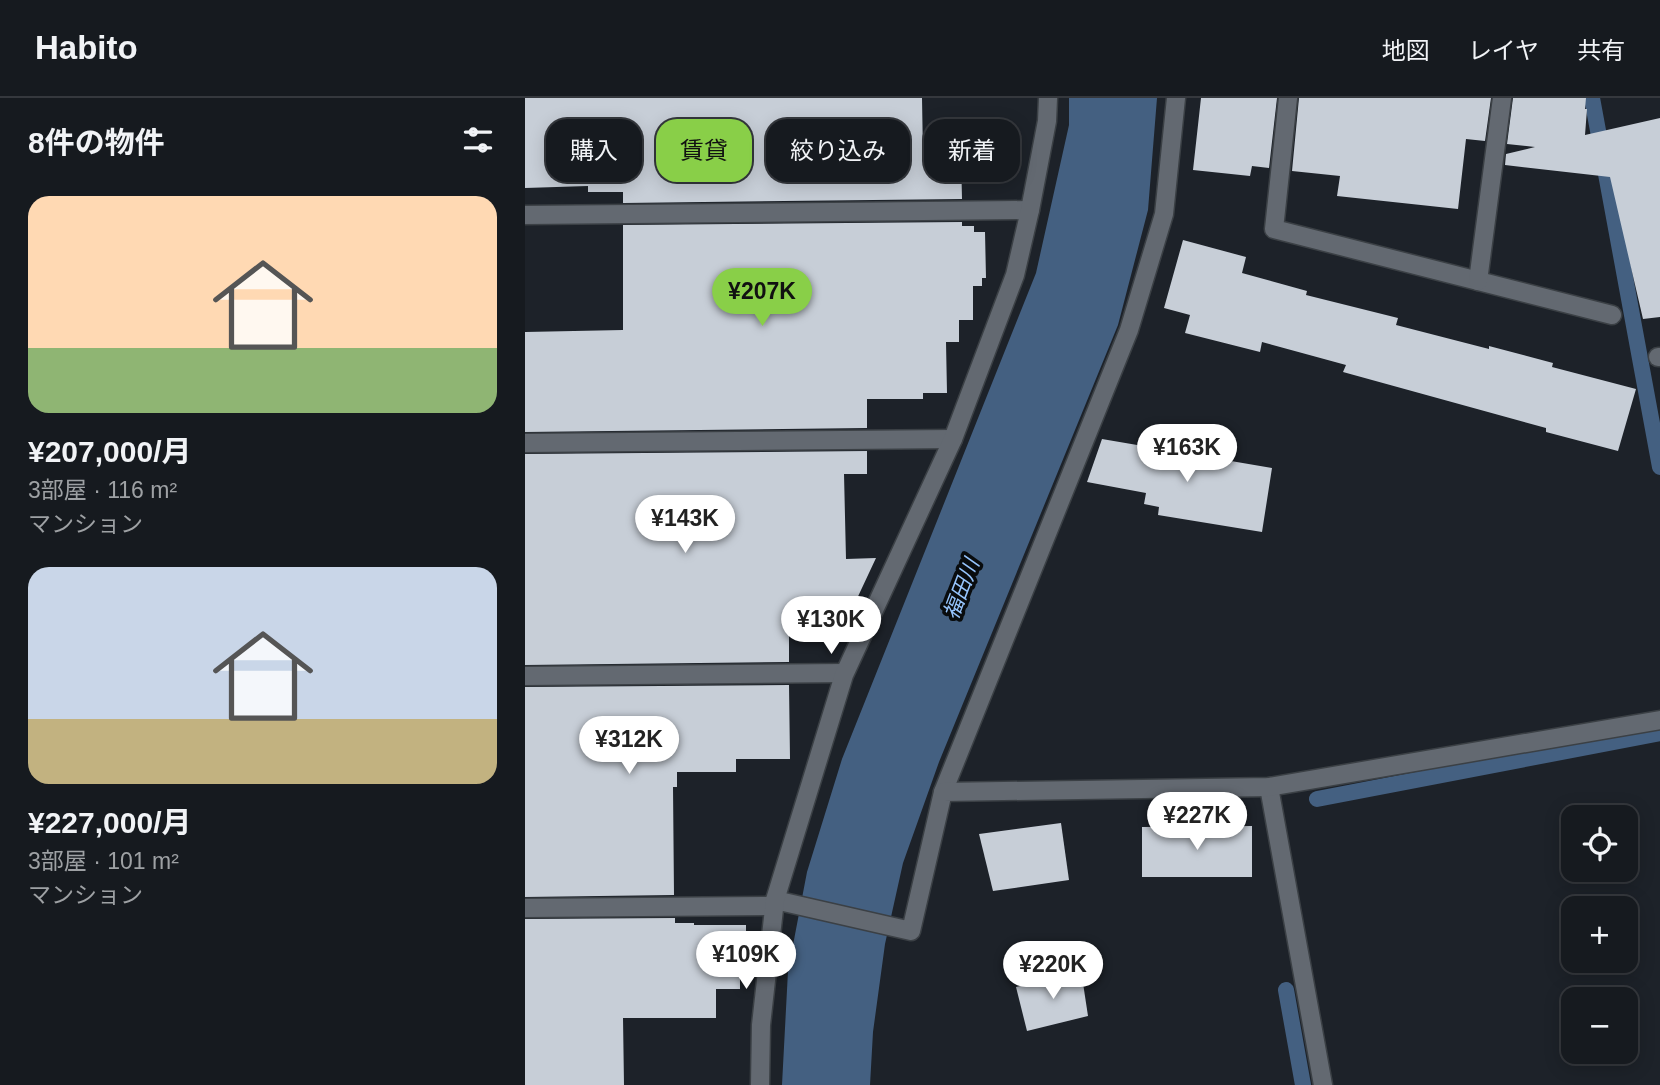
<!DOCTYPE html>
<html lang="ja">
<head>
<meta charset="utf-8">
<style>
  body { margin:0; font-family:Arial,"Noto Sans JP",sans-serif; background:#23272c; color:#f1f3f6; height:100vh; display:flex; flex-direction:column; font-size:26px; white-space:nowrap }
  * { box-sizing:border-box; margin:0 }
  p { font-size:23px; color:#9ea1a4 }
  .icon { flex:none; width:38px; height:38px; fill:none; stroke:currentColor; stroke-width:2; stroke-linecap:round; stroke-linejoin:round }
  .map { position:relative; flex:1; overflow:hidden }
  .side { display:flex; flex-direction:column; background:#161a1f; width:525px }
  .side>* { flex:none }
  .hud { position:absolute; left:21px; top:21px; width:665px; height:63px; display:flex; gap:14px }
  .tools { position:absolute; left:1036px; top:707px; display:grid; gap:14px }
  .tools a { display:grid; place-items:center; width:77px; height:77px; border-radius:14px; background:#161a1f; box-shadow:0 4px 18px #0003,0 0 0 2px #35383d; font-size:35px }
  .price { position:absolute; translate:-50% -60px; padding:0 16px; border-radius:24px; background:#fff; color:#222; font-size:23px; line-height:46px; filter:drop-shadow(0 2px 4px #0008) }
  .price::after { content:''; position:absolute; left:50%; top:42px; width:21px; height:16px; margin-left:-10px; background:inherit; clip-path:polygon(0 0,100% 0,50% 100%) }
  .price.current { background:#89cf48; color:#111 }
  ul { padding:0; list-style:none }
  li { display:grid; align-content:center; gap:14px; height:371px; padding:0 28px }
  li span { display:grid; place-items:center; height:217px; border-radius:21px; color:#555 }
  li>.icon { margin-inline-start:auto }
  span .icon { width:126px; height:126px; fill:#fffc; stroke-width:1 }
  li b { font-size:30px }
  h2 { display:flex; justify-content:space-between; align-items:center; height:84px; padding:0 28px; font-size:30px }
  .chip { padding:0 24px; border-radius:21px; background:#161a1f; box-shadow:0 4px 18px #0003,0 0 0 2px #35383d; font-size:24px; line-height:63px }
  .chip.current { background:#89cf48; color:#111 }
  header { display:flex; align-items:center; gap:42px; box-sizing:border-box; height:98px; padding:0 35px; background:#161a1f; border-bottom:2px solid #35383d }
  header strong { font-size:33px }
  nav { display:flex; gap:38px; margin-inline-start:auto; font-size:24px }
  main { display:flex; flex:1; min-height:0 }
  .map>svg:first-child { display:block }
  .water { fill:#446081 }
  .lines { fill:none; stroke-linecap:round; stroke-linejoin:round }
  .stream { stroke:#446081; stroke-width:16 }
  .building { fill:#c7ced7 }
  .minor-casing { stroke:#3b4045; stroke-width:21 }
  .minor { stroke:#636971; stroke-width:18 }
  .labels { text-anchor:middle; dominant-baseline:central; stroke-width:7; stroke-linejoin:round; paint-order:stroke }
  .water-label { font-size:21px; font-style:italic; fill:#96c4fc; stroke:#090c0e }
</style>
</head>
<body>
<header>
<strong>Habito</strong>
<nav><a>地図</a><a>レイヤ</a><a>共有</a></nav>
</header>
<main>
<section class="side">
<h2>8件の物件<svg class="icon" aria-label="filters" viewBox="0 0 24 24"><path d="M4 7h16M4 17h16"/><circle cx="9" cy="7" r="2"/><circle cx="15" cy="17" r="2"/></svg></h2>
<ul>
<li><span style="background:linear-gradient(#ffd9b3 70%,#8fb573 0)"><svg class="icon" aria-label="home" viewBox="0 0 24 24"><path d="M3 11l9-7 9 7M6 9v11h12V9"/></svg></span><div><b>¥207,000/月</b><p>3部屋 · 116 m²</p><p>マンション</p></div></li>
<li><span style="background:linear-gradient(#c9d6e8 70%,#c2b280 0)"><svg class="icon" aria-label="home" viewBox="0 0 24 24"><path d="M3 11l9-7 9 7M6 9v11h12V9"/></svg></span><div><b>¥227,000/月</b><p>3部屋 · 101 m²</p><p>マンション</p></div></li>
</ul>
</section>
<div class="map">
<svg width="1135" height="987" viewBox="0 0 1135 987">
  <rect width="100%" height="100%" fill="#1d2229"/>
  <polygon class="water" points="544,0 632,0 623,112 593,227 414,664 378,765 360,846 348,934 345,987 257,987 263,873 282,774 317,661 511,175 544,27"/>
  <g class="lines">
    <g class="stream">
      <polyline points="1067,0 1135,369"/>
      <polyline points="792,701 1135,635"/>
      <polyline points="761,892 778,987"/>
    </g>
  </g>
  <g class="building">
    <polygon points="0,0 397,0 398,58 436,57 437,101 98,105 98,94 63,94 63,88 0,90"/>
    <polygon points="676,0 752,0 744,70 727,68 725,78 668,72"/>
    <polygon points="774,0 966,0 960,43 941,41 933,111 812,98 815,78 767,73"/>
    <polygon points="988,0 1061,0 1060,11 1062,11 1060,37 1135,20 1135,219 1118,221 1085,79 980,67 981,56 1010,49 982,46"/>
    <polygon points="437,124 437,128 449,128 449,134 460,134 461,180 457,180 457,188 448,188 448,222 434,222 434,244 421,244 422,295 398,295 398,301 342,301 342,330 0,334 0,234 98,232 98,127"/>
    <polygon points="658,142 721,159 717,175 782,193 781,197 873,220 871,227 964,251 964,248 1028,265 1027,269 1111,291 1093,353 1021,334 1021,330 818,274 821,267 737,244 735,254 660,235 665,217 639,210"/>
    <polygon points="577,341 747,370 737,434 633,417 634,409 619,406 621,395 562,384"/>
    <polygon points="342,353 342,376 319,376 321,461 351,460 314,539 264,517 264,564 0,567 0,356"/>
    <polygon points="264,587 265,661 211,661 211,674 152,674 152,689 148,689 149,797 0,799 0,589"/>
    <polygon points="536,725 544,782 468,793 454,736"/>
    <polygon points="727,728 727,779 617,779 617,729"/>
    <polygon points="150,820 150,825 169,825 169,827 221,827 221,879 215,879 215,891 191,891 191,920 98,920 99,987 0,987 0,821"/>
    <polygon points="556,872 563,918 502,933 491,889"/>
  </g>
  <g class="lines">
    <g class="minor-casing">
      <g id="minor">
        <polyline points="763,0 749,131 1087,217"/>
        <polyline points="0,117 505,112"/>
        <polyline points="953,183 977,0"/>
        <polyline points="1133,259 1135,259"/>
        <polyline points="0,345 428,341"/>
        <polyline points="0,578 319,575"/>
        <polyline points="744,689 798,987"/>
        <polyline points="418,694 604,232 639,116 651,0"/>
        <polyline points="250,802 386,833 418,694 744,689 1135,622"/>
        <polyline points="0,810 249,808"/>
        <polyline points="235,987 236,927 250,802 319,577 428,341 490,177 505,112 522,23 523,0"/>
      </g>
    </g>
    <use href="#minor" class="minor"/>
  </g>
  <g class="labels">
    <g class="water-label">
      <text transform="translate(436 491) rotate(-69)">福田川</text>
    </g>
  </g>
</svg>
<div class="tools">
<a><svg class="icon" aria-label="locate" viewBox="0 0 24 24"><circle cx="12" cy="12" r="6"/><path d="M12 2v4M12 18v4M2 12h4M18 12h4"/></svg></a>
<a>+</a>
<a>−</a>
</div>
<b class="price current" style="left:237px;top:230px">¥207K</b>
<b class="price" style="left:662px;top:386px">¥163K</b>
<b class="price" style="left:160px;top:457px">¥143K</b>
<b class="price" style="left:306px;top:558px">¥130K</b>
<b class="price" style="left:104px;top:678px">¥312K</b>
<b class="price" style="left:672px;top:754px">¥227K</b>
<b class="price" style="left:221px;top:893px">¥109K</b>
<b class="price" style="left:528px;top:903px">¥220K</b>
<div class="hud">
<a class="chip">購入</a>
<a class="chip current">賃貸</a>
<a class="chip">絞り込み</a>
<a class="chip">新着</a>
</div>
</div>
</main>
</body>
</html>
